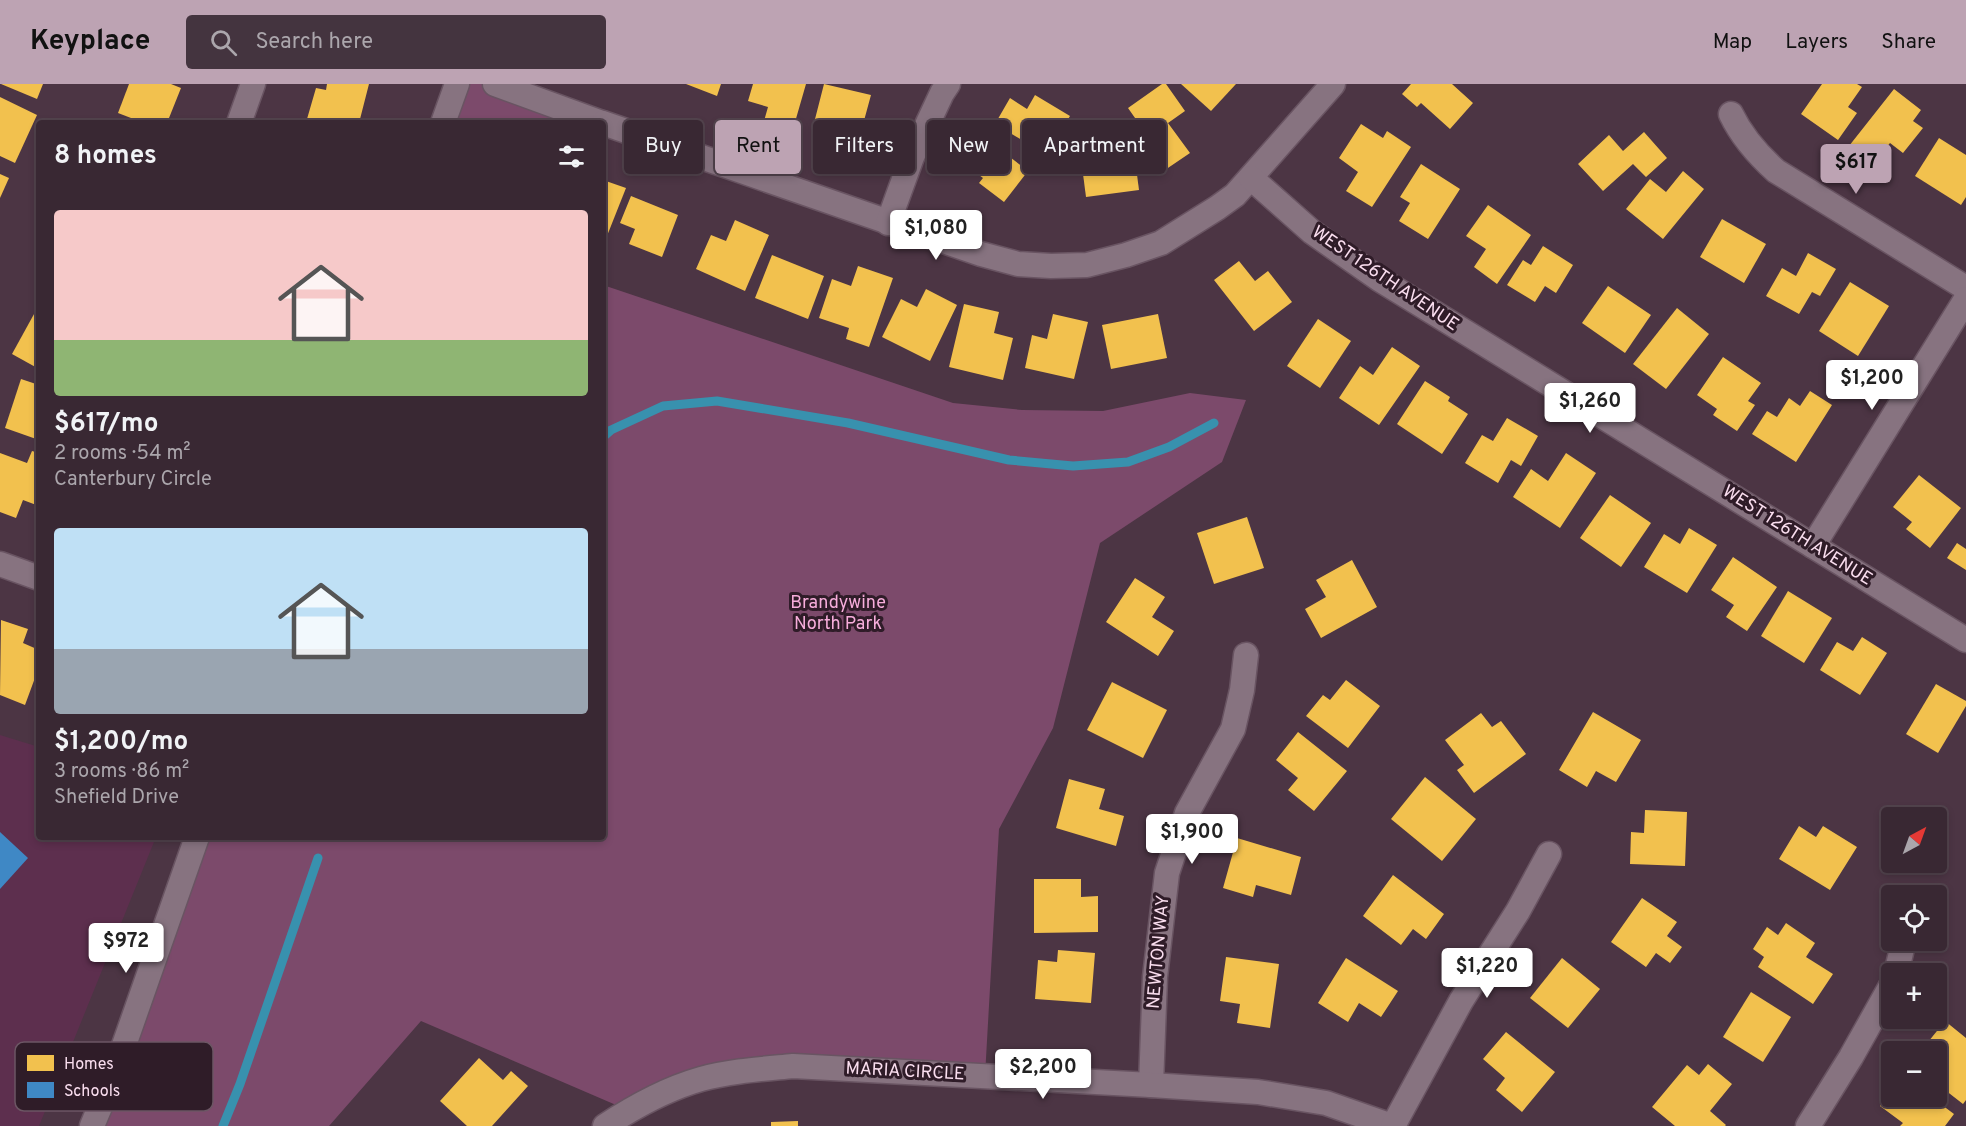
<!DOCTYPE html>
<html lang="en">
<head>
<meta charset="utf-8">
<style>
  body { margin:0; font-family:Overpass,sans-serif; background:#44343f; color:#f1f3f6; height:100vh; display:flex; flex-direction:column; font-size:22px; white-space:nowrap }
  * { box-sizing:border-box; margin:0 }
  p { font-size:20px; color:#aba6ac }
  .icon { flex:none; width:33px; height:33px; fill:none; stroke:currentColor; stroke-width:2; stroke-linecap:round; stroke-linejoin:round }
  .map { position:relative; flex:1; overflow:hidden }
  .details { position:absolute; left:36px; top:36px; width:570px; height:720px; display:flex; flex-direction:column; background:#392833; border-radius:6px; box-shadow:0 3px 9px #0003,0 0 0 2px #53444e }
  .details>* { flex:none }
  .hud { position:absolute; left:624px; top:36px; width:570px; height:54px; display:flex; gap:12px }
  .needle { width:39px; rotate:41deg }
  .tools { position:absolute; left:1881px; top:723px; display:grid; gap:12px }
  .tools a { display:grid; place-items:center; width:66px; height:66px; border-radius:6px; background:#392833; box-shadow:0 3px 9px #0003,0 0 0 2px #53444e; font-size:30px }
  .price { position:absolute; translate:-50% -51px; padding:0 14px; border-radius:6px; background:#fff; color:#222; font-size:20px; line-height:39px; filter:drop-shadow(0 2px 3px #0008) }
  .price::after { content:''; position:absolute; left:50%; top:36px; width:18px; height:14px; margin-left:-9px; background:inherit; clip-path:polygon(0 0,100% 0,50% 100%) }
  .price.current { background:#bda3b3; color:#111 }
  ul { padding:0; list-style:none }
  li { display:grid; align-content:center; gap:12px; height:318px; padding:0 18px }
  li span { display:grid; place-items:center; height:186px; border-radius:6px; color:#555 }
  li>.icon { margin-inline-start:auto }
  span .icon { width:108px; height:108px; fill:#fffc; stroke-width:1 }
  li b { font-size:26px }
  h2 { display:flex; justify-content:space-between; align-items:center; height:72px; padding:0 18px; font-size:26px }
  .pill { padding:0 21px; border-radius:6px; background:#392833; box-shadow:0 3px 9px #0003,0 0 0 2px #53444e; font-size:21px; line-height:54px }
  .pill.current { background:#bda3b3; color:#111 }
  header { display:flex; align-items:center; gap:36px; box-sizing:border-box; height:84px; padding:0 30px; background:#bda3b3; color:#111 }
  header strong { font-size:28px }
  nav { display:flex; gap:33px; margin-inline-start:auto; font-size:21px }
  .search { width:420px; height:54px; background:#44343f; display:flex; align-items:center; gap:15px; box-sizing:border-box; padding:0 21px; border-radius:6px; color:#aba6ac; font-size:22px }
  .map>svg:first-child { display:block }
  .built { fill:#5d2f4e }
  .green { fill:#7c4a6b }
  .homes { fill:#f2c14e }
  .schools { fill:#3f88c5 }
  .lines { fill:none; stroke-linecap:round; stroke-linejoin:round }
  .stream { stroke:#3891ae; stroke-width:9 }
  .street-casing { stroke:#695462; stroke-width:27 }
  .street { stroke:#877380; stroke-width:24 }
  .labels { text-anchor:middle; dominant-baseline:central; stroke-width:6; stroke-linejoin:round; paint-order:stroke }
  .street-label { font-size:18px; fill:#fadeef; stroke:#2f1c28 }
  .park-label { font-size:18px; fill:#f7addb; stroke:#2f1c28 }
  .key { fill:#2f1c28; stroke:#6c5664; stroke-width:1.5 }
  .key-label { font-size:16px; fill:#fadeef }
</style>
</head>
<body>
<header>
<strong>Keyplace</strong>
<div class="search"><svg class="icon" aria-label="search" viewBox="0 0 24 24"><circle cx="10" cy="10" r="6"/><path d="M15 15l6 6"/></svg>Search here</div>
<nav><a>Map</a><a>Layers</a><a>Share</a></nav>
</header>
<div class="map">
<svg width="1966" height="1042" viewBox="0 0 1966 1042">
  <rect width="100%" height="100%" fill="#4c3544"/>
  <polygon class="built" points="0,651 39,663 39,753 156,753 39,1042 0,1042"/>
  <g class="green">
    <polygon points="457,0 495,0 589,39 443,39"/>
    <polygon points="603,201 953,319 1022,326 1103,327 1190,309 1246,316 1222,378 1100,459 1053,644 999,745 985,992 793,982 630,1027 421,937 329,1042 92,1042 197,753 603,753"/>
  </g>
  <g class="homes">
    <polygon points="1,0 43,0 37,15"/>
    <polygon points="129,0 171,0 181,4 167,39 144,39 118,29"/>
    <polygon points="327,0 369,0 359,39 321,39 307,35 316,4 326,6"/>
    <polygon points="686,0 721,0 717,12"/>
    <polygon points="753,0 806,0 791,52 762,44 768,23 748,17"/>
    <polygon points="824,0 871,11 856,66 835,60 838,46 814,39"/>
    <polygon points="1162,0 1166,0 1185,27 1168,39 1190,69 1162,88 1146,66 1154,61 1128,24"/>
    <polygon points="1181,0 1236,0 1211,27"/>
    <polygon points="1411,0 1452,0 1473,19 1450,45 1421,19 1417,23 1402,10"/>
    <polygon points="1822,0 1857,0 1862,3 1848,23 1857,29 1838,56 1801,30"/>
    <polygon points="1894,5 1921,26 1913,37 1923,44 1903,69 1890,59 1873,80 1849,62"/>
    <polygon points="1035,11 1070,32 1047,71 995,40 1010,14 1027,25"/>
    <polygon points="0,13 37,31 15,79 0,72"/>
    <polygon points="1361,40 1383,54 1387,47 1411,63 1372,123 1346,107 1358,88 1339,74"/>
    <polygon points="1644,48 1667,74 1646,93 1633,80 1603,107 1578,80 1609,51 1623,67"/>
    <polygon points="984,53 1028,87 1004,118 979,99 983,94 963,79"/>
    <polygon points="1939,54 1966,71 1966,113 1961,121 1915,92"/>
    <polygon points="1133,60 1139,106 1086,113 1080,67"/>
    <polygon points="1421,80 1460,105 1428,155 1399,137 1410,119 1400,113"/>
    <polygon points="1683,87 1704,105 1663,155 1626,125 1650,95 1666,108"/>
    <polygon points="0,90 9,94 0,114"/>
    <polygon points="603,96 626,104 603,162"/>
    <polygon points="631,112 678,131 662,173 629,160 635,145 620,139"/>
    <polygon points="1488,121 1531,151 1497,200 1474,183 1486,165 1466,152"/>
    <polygon points="1722,135 1766,160 1744,199 1700,173"/>
    <polygon points="735,136 769,151 745,207 696,185 711,151 726,157"/>
    <polygon points="1543,162 1573,181 1556,209 1545,202 1535,218 1507,201 1523,176 1531,181"/>
    <polygon points="1808,169 1836,185 1820,212 1812,208 1799,230 1766,212 1782,184 1796,192"/>
    <polygon points="772,171 824,192 808,235 755,214"/>
    <polygon points="1239,177 1255,197 1268,187 1292,218 1254,247 1214,196"/>
    <polygon points="858,182 893,194 869,263 846,255 849,244 819,234 832,195 851,202"/>
    <polygon points="1850,198 1889,222 1858,272 1819,247"/>
    <polygon points="1608,202 1651,231 1625,269 1582,239"/>
    <polygon points="926,205 957,221 930,277 882,253 901,215 917,223"/>
    <polygon points="964,220 999,228 994,249 1013,254 1003,296 949,283"/>
    <polygon points="39,221 39,285 12,270"/>
    <polygon points="1677,224 1709,250 1666,305 1633,280"/>
    <polygon points="1053,230 1088,238 1074,295 1025,284 1032,251 1047,255"/>
    <polygon points="1158,230 1167,274 1111,285 1102,241"/>
    <polygon points="1318,235 1351,257 1320,304 1287,282"/>
    <polygon points="1392,263 1420,282 1379,341 1339,314 1360,282 1373,291"/>
    <polygon points="1723,273 1761,299 1748,317 1755,321 1737,347 1713,331 1717,325 1697,311"/>
    <polygon points="21,295 39,301 39,356 5,344"/>
    <polygon points="1425,297 1450,313 1448,317 1468,330 1442,370 1397,340"/>
    <polygon points="1810,307 1832,321 1796,378 1752,350 1767,327 1777,333 1789,314 1800,322"/>
    <polygon points="1507,334 1538,352 1521,382 1511,376 1498,399 1465,379 1482,351 1493,357"/>
    <polygon points="32,367 39,369 39,422 23,416 16,434 0,428 0,369 27,379"/>
    <polygon points="1566,369 1596,389 1560,444 1513,413 1531,385 1548,397"/>
    <polygon points="1919,391 1961,424 1930,464 1906,445 1912,438 1893,423"/>
    <polygon points="1610,411 1651,439 1621,483 1580,454"/>
    <polygon points="1247,433 1264,484 1214,500 1197,449"/>
    <polygon points="1689,444 1717,461 1687,509 1644,483 1664,450 1680,460"/>
    <polygon points="1957,459 1966,465 1966,486 1947,474"/>
    <polygon points="1733,473 1777,503 1747,547 1726,533 1734,521 1711,506"/>
    <polygon points="1352,476 1377,523 1321,554 1305,525 1326,513 1316,496"/>
    <polygon points="1135,494 1165,513 1152,533 1174,547 1158,572 1106,538"/>
    <polygon points="1788,507 1832,534 1804,579 1761,552"/>
    <polygon points="1,536 28,545 23,559 39,566 39,583 25,621 0,611"/>
    <polygon points="1862,553 1887,569 1860,611 1820,586 1837,558 1853,567"/>
    <polygon points="1346,596 1380,622 1348,664 1306,632 1323,611 1330,616"/>
    <polygon points="1112,598 1167,626 1143,674 1087,646"/>
    <polygon points="1936,600 1966,617 1966,622 1938,669 1906,650"/>
    <polygon points="1593,628 1641,656 1616,698 1596,687 1587,703 1559,686"/>
    <polygon points="1481,629 1492,643 1501,637 1526,670 1474,709 1457,686 1464,681 1445,656"/>
    <polygon points="1298,648 1347,687 1314,727 1288,706 1298,694 1276,676"/>
    <polygon points="1425,693 1476,735 1442,777 1391,735"/>
    <polygon points="1069,695 1105,705 1099,725 1124,732 1116,762 1056,744"/>
    <polygon points="1645,726 1687,728 1685,782 1630,780 1631,748 1644,749"/>
    <polygon points="1799,742 1816,753 1823,742 1857,763 1830,806 1779,775"/>
    <polygon points="1237,754 1301,773 1291,811 1256,801 1253,813 1223,804"/>
    <polygon points="1393,791 1444,830 1426,855 1413,845 1401,861 1363,832"/>
    <polygon points="1034,795 1081,795 1081,813 1098,812 1098,848 1034,849"/>
    <polygon points="1642,814 1677,838 1667,852 1682,863 1670,879 1656,869 1646,883 1611,858"/>
    <polygon points="1786,839 1815,859 1806,873 1833,890 1813,920 1758,883 1764,873 1753,865 1767,843 1778,851"/>
    <polygon points="1058,866 1095,869 1091,919 1035,915 1038,876 1057,878"/>
    <polygon points="1226,873 1279,880 1270,944 1237,939 1240,920 1220,917"/>
    <polygon points="1346,874 1398,907 1381,933 1359,919 1348,938 1318,919"/>
    <polygon points="1562,874 1600,905 1568,944 1530,914"/>
    <polygon points="1751,908 1791,933 1763,978 1723,953"/>
    <polygon points="1945,937 1966,954 1966,1016 1963,1020 1936,999 1936,968 1920,968"/>
    <polygon points="1506,948 1555,988 1522,1028 1496,1006 1505,994 1483,975"/>
    <polygon points="479,974 503,996 511,987 528,1002 492,1042 467,1042 440,1017"/>
    <polygon points="1708,980 1732,1000 1710,1027 1726,1041 1725,1042 1675,1042 1652,1023 1687,981 1699,991"/>
    <polygon points="1892,1006 1892,1012 1930,1012 1954,1030 1945,1042 1900,1042 1903,1039 1880,1022"/>
    <polygon points="798,1037 798,1042 771,1042 771,1038"/>
  </g>
  <polygon class="schools" points="0,748 28,774 0,805"/>
  <g class="lines">
    <g class="stream">
      <polyline points="603,353 611,346 663,322 717,317 848,339 1009,376 1073,382 1128,378 1169,363 1214,339"/>
      <polyline points="223,1042 240,1000 318,774"/>
    </g>
    <g class="street-casing">
      <g id="street">
        <polyline points="495,0 602,39"/>
        <path d="M1731,30c11,23 26,40 45,57l190,117"/>
        <polyline points="239,39 253,0"/>
        <polyline points="443,39 457,0"/>
        <polyline points="603,39 981,170 1018,180 1051,182 1087,181 1126,171 1161,159 1217,124 1235,111 1333,0"/>
        <polyline points="1251,94 1312,148 1379,195 1966,556"/>
        <polyline points="888,139 912,73 942,9 948,0"/>
        <polyline points="1813,462 1966,215"/>
        <polyline points="0,480 39,494"/>
        <polyline points="1896,890 1904,856"/>
        <polyline points="1151,1001 1155,893 1167,789 1187,729 1233,645 1242,606 1246,571"/>
        <polyline points="92,1042 115,987 197,753"/>
        <path d="M605,1042c30,-20 61,-37 96,-47 29,-8 61,-10 92,-13l358,19 107,7 68,11 66,23"/>
        <polyline points="1393,1042 1461,917 1518,827 1549,770"/>
        <polyline points="1808,1042 1851,973 1892,900"/>
      </g>
    </g>
    <use href="#street" class="street"/>
  </g>
  <g class="labels">
    <g class="street-label">
      <text transform="translate(1385 195) rotate(34)">WEST 126TH AVENUE</text>
      <text transform="translate(1797 452) rotate(32)">WEST 126TH AVENUE</text>
      <text transform="translate(1159 868) rotate(-85)">NEWTON WAY</text>
      <text transform="translate(905 988) rotate(3)">MARIA CIRCLE</text>
    </g>
    <g class="park-label">
      <text x="838" y="519">Brandywine<tspan x="838" dy="21">North Park</tspan></text>
    </g>
  </g>
  <rect x="15" y="958" width="198" height="69" rx="9" class="key"/>
  <rect x="27" y="971" width="27" height="16" fill="#f2c14e"/>
  <rect x="27" y="998" width="27" height="16" fill="#3f88c5"/>
  <g class="key-label">
    <text x="64" y="985">Homes</text>
    <text x="64" y="1012">Schools</text>
  </g>
</svg>
<div class="tools">
<a><svg class="needle" viewBox="-14 -14 28 28"><path d="M0-13l5 13h-10z" fill="#e53935"/><path d="M0 13l5-13h-10z" fill="#aba6ac"/></svg></a>
<a><svg class="icon" aria-label="locate" viewBox="0 0 24 24"><circle cx="12" cy="12" r="6"/><path d="M12 2v4M12 18v4M2 12h4M18 12h4"/></svg></a>
<a>+</a>
<a>−</a>
</div>
<b class="price current" style="left:1856px;top:111px">$617</b>
<b class="price" style="left:936px;top:177px">$1,080</b>
<b class="price" style="left:1872px;top:327px">$1,200</b>
<b class="price" style="left:1590px;top:350px">$1,260</b>
<b class="price" style="left:1192px;top:781px">$1,900</b>
<b class="price" style="left:126px;top:890px">$972</b>
<b class="price" style="left:1487px;top:915px">$1,220</b>
<b class="price" style="left:1043px;top:1016px">$2,200</b>
<div class="hud">
<a class="pill">Buy</a>
<a class="pill current">Rent</a>
<a class="pill">Filters</a>
<a class="pill">New</a>
<a class="pill">Apartment</a>
</div>
<section class="details">
<h2>8 homes<svg class="icon" aria-label="filters" viewBox="0 0 24 24"><path d="M4 7h16M4 17h16"/><circle cx="9" cy="7" r="2"/><circle cx="15" cy="17" r="2"/></svg></h2>
<ul>
<li><span style="background:linear-gradient(#f6c9c9 70%,#8fb573 0)"><svg class="icon" aria-label="home" viewBox="0 0 24 24"><path d="M3 11l9-7 9 7M6 9v11h12V9"/></svg></span><div><b>$617/mo</b><p>2 rooms · 54 m²</p><p>Canterbury Circle</p></div></li>
<li><span style="background:linear-gradient(#bfe0f5 65%,#9aa5b1 0)"><svg class="icon" aria-label="home" viewBox="0 0 24 24"><path d="M3 11l9-7 9 7M6 9v11h12V9"/></svg></span><div><b>$1,200/mo</b><p>3 rooms · 86 m²</p><p>Shefield Drive</p></div></li>
</ul>
</section>
</div>
</body>
</html>
